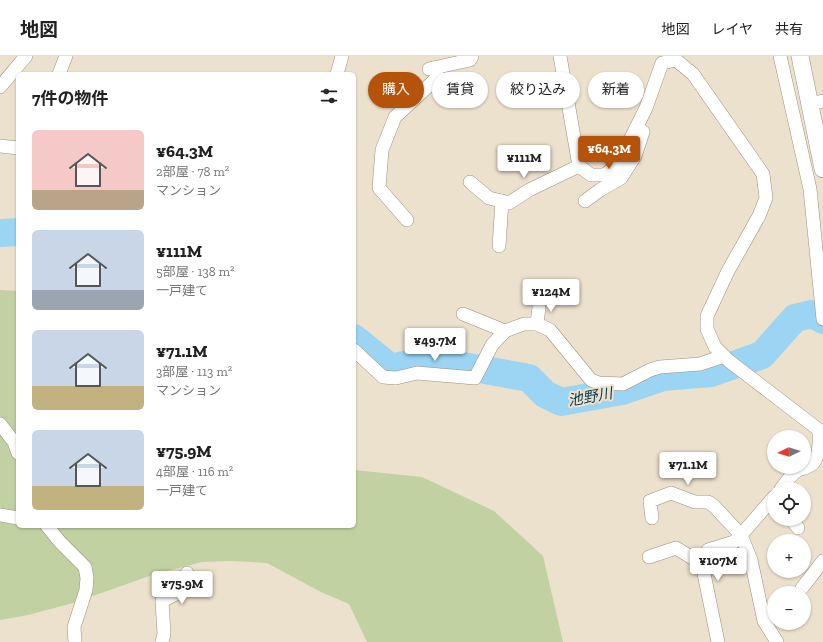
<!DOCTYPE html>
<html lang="ja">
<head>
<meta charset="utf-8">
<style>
  body { margin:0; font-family:"Zilla Slab","Noto Sans JP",serif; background:#f2f2f2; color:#222; height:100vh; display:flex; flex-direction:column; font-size:15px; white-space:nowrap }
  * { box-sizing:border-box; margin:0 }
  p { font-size:13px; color:#767676 }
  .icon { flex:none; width:22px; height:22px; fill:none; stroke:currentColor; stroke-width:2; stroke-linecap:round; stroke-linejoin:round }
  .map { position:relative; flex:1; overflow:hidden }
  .side { position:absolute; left:16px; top:16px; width:340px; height:456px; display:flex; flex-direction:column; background:#fff; border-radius:6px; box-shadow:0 1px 3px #0004 }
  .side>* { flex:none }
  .guide { position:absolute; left:368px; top:16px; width:380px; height:36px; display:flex; gap:8px }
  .needle { width:26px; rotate:265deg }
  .fabs { position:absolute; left:767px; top:374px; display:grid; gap:8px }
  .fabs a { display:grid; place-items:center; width:44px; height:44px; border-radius:50%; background:#fff; box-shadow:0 1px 3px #0004; font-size:20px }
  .price { position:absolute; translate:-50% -34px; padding:0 9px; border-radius:4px; background:#fff; color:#222; font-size:13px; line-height:26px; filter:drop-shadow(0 1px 2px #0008) }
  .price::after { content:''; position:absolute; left:50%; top:24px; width:12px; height:9px; margin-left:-6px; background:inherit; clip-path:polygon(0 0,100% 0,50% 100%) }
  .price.current { background:#b45309; color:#fff }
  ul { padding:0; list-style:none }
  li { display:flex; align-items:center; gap:12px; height:100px; padding:0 16px }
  li span { display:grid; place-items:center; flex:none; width:112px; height:80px; border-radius:6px; color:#555 }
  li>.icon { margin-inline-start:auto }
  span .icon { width:48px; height:48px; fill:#fffc; stroke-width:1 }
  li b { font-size:17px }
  h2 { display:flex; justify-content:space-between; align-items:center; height:48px; padding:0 16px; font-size:17px }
  .tag { padding:0 14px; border-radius:18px; background:#fff; box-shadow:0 1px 3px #0004; font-size:14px; line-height:36px }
  .tag.current { background:#b45309; color:#fff }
  header { display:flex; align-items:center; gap:24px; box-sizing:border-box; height:56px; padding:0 20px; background:#fff; border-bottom:1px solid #e0e0e0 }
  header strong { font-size:19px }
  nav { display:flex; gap:22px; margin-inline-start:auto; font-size:14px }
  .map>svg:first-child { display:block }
  .green { fill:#c1d1a1 }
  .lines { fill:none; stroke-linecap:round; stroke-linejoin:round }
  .river { stroke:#9cd4f3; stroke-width:28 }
  .minor-casing { stroke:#9a907d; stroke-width:14 }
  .tertiary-casing { stroke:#9a907d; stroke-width:18 }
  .minor { stroke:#fff; stroke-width:13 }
  .tertiary { stroke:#fff; stroke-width:17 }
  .labels { text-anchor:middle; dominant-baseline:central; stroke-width:4; stroke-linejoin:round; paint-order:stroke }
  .water-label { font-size:15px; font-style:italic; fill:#09394e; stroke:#ece1cd }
</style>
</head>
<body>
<header>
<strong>地図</strong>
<nav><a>地図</a><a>レイヤ</a><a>共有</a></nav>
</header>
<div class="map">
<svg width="823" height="586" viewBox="0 0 823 586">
  <rect width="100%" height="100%" fill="#ece1cd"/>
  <polygon class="green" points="0,234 18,235 18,470 354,470 354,414 422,421 494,455 543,500 563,586 367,586 349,548 321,536 267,507 232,505 202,506 155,518 73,547 28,559 0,564"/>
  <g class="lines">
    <g class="river">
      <polyline points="0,177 18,176"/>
      <polyline points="354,282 391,312 408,308 446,307 529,322 545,338 561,346 622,335 663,321 711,317 762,299 795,262 812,258 823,264"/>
    </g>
    <g class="minor-casing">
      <g id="minor">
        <polyline points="560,0 579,110 591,119 604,119 617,110 646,52 662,7 676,4 693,18 763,118 766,142 759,160 728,215 707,260 707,273 715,291 729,305 823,377"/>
        <polyline points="780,0 810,133 823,263"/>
        <polyline points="429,13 470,4 472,0"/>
        <polyline points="59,18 66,0"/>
        <polyline points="337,18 342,0"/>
        <polyline points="0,31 26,0"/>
        <polyline points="809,48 823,45"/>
        <polyline points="0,90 18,92"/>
        <polyline points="470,126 489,142 509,147 529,134 579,110"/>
        <polyline points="585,145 600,134 621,122 635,100 643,76 636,72"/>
        <polyline points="407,164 379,132 382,94 395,61 438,21 434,12"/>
        <polyline points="499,190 502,145"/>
        <polyline points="463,258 505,275 524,268 537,268 550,274 591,324 599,327 623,328 650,314 660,311 700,308 724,300"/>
        <polyline points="537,268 540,242"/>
        <polyline points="354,294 383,321 396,322 417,317 475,322 492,289 505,275"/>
        <polyline points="0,368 14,386 18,397"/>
        <path d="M781,433c5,-6 10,-15 17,-19 3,-2 6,-1 9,-3 14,-5 12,-25 12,-37"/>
        <polyline points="0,459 18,462"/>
        <polyline points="652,462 650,445 671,437 695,446 708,446 714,450 741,479 751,504 764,565 777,586"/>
        <polyline points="791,463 798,472"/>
        <polyline points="47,470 60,486 85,511 87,522 86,534 74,571 75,586"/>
        <polyline points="649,501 676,492 702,508"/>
        <polyline points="802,532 823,505"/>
        <polyline points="162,586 164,578 162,545 186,533 190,527 187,517"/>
        <polyline points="718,586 702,508 708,494 734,486 741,479 774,441"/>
      </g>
    </g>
    <g class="tertiary-casing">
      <polyline id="tertiary" points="800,0 823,113"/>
    </g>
    <use href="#minor" class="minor"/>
    <use href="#tertiary" class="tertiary"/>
  </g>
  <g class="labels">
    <g class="water-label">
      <text transform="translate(590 341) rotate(-10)">池野川</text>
    </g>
  </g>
</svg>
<div class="fabs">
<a><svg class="needle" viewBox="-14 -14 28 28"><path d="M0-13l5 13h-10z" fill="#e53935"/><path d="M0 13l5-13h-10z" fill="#767676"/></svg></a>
<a><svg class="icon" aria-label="locate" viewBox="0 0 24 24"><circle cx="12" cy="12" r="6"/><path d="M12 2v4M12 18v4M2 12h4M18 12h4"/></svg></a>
<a>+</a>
<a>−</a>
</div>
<b class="price current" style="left:609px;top:114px">¥64.3M</b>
<b class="price" style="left:524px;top:123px">¥111M</b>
<b class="price" style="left:551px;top:257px">¥124M</b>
<b class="price" style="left:435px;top:306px">¥49.7M</b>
<b class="price" style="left:688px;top:430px">¥71.1M</b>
<b class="price" style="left:718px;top:526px">¥107M</b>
<b class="price" style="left:182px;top:549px">¥75.9M</b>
<div class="guide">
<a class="tag current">購入</a>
<a class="tag">賃貸</a>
<a class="tag">絞り込み</a>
<a class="tag">新着</a>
</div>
<section class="side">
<h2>7件の物件<svg class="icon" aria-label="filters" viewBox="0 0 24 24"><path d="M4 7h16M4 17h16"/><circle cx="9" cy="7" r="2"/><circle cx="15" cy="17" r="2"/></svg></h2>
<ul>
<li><span style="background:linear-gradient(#f6c9c9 75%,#b9a48a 0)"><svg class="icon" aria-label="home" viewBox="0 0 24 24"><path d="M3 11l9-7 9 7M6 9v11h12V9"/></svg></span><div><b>¥64.3M</b><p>2部屋 · 78 m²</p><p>マンション</p></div></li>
<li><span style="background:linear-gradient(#c9d6e8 75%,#9aa5b1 0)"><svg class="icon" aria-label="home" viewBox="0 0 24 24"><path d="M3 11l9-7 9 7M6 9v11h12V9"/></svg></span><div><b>¥111M</b><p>5部屋 · 138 m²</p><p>一戸建て</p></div></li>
<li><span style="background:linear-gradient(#c9d6e8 70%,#c2b280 0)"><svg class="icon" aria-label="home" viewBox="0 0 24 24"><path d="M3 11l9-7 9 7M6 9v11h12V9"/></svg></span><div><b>¥71.1M</b><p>3部屋 · 113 m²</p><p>マンション</p></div></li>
<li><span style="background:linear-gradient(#c9d6e8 70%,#c2b280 0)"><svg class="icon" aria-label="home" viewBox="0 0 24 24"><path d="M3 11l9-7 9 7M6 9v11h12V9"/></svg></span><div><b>¥75.9M</b><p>4部屋 · 116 m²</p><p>一戸建て</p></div></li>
</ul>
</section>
</div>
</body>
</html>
